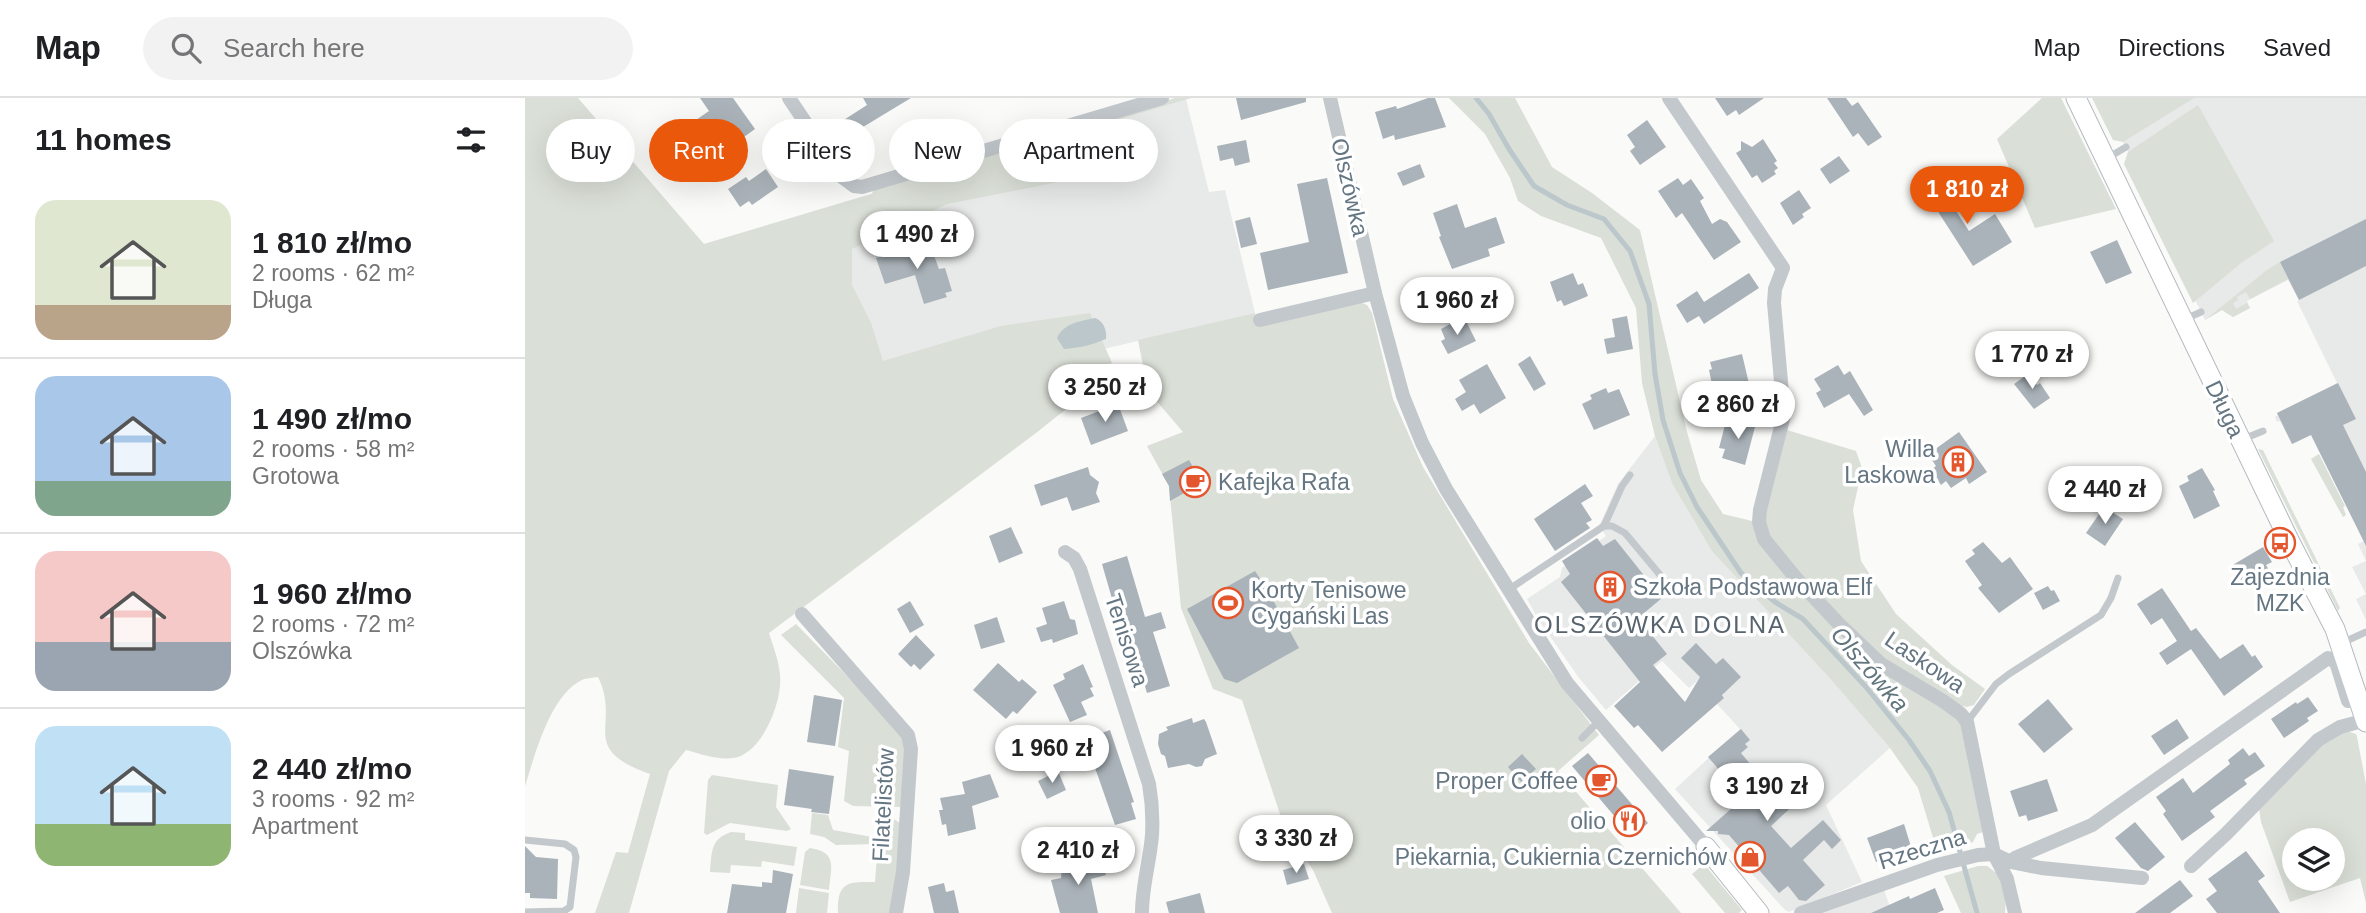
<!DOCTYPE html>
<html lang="en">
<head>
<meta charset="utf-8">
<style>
  body { margin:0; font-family:Arial,sans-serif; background:#f2f2f2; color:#202124; height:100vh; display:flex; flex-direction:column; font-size:26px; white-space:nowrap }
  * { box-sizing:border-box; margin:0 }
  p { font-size:23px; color:#757577 }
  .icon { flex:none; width:38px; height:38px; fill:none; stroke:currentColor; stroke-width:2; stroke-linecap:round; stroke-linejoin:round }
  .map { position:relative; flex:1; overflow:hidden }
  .drawer { display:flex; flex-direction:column; background:#fff; width:525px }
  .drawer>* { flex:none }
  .top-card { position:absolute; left:21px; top:21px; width:665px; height:63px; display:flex; gap:14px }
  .fabs { position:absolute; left:1757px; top:730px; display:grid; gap:14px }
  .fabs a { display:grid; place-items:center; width:63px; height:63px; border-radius:50%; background:#fff; box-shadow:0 7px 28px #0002; font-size:35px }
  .price { position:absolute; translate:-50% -60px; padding:0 16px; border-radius:24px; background:#fff; color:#222; font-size:23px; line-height:46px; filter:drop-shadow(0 2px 4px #0008) }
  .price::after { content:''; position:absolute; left:50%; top:42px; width:21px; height:16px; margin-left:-10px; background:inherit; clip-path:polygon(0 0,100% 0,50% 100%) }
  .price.on { background:#ea580c; color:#fff }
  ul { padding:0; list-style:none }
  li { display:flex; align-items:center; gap:21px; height:175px; padding:0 35px }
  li+li { border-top:2px solid #e0e0e0 }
  li span { display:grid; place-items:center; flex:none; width:196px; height:140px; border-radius:21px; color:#555 }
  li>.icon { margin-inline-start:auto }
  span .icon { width:84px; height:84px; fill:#fffc; stroke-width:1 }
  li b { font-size:30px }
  h2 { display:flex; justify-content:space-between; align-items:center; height:84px; padding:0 35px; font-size:30px }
  .chip { padding:0 24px; border-radius:32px; background:#fff; box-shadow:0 7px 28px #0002; font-size:24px; line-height:63px }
  .chip.on { background:#ea580c; color:#fff }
  header { display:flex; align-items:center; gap:42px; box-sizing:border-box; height:98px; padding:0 35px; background:#fff; border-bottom:2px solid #e0e0e0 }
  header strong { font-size:33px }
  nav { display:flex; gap:38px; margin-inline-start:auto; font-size:24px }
  .search { width:490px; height:63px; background:#f2f2f2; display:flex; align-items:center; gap:18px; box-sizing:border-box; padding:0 24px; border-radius:38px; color:#757577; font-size:26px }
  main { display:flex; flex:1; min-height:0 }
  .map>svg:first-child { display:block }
  .built { fill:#e8e9e9 }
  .green { fill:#dadfd7; fill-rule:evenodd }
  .water { fill:#bbc7cb }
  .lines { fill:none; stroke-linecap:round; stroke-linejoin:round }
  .stream { stroke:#bbc7cb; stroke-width:5 }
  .building { fill:#aab3b9 }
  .secondary-casing { stroke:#b3babf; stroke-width:21 }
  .lane { stroke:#c3c8cc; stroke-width:7 }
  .street { stroke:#c3c8cc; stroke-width:14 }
  .secondary { stroke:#fff; stroke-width:19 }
  .labels { text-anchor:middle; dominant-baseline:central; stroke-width:7; stroke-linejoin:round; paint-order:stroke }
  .street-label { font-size:23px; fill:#657683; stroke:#fff }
  .poi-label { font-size:23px; fill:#657683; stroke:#fff; text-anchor:end }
  .neighbourhood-label { font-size:24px; letter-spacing:2px; fill:#57646e; stroke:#fff }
  .water-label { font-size:24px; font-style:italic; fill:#60757c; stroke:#fff }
</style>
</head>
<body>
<header>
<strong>Map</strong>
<div class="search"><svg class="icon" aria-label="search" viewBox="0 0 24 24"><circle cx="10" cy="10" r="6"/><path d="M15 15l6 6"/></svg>Search here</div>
<nav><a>Map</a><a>Directions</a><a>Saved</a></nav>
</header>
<main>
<section class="drawer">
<h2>11 homes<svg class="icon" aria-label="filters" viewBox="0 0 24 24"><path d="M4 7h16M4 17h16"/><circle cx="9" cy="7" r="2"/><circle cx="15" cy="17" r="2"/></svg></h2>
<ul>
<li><span style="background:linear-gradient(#dfe7d0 75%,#b9a48a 0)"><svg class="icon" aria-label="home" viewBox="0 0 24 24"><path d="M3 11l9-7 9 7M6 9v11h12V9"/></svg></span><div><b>1 810 zł/mo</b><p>2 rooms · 62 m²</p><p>Długa</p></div></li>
<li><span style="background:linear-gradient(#a9c7e8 75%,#7fa58c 0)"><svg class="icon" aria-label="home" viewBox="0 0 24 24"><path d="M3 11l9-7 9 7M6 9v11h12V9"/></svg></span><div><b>1 490 zł/mo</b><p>2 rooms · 58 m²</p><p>Grotowa</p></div></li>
<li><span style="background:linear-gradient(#f6c9c9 65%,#9aa5b1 0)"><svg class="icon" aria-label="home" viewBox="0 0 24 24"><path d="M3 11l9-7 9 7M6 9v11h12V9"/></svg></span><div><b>1 960 zł/mo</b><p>2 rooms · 72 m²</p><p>Olszówka</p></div></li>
<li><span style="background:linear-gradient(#bfe0f5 70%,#8fb573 0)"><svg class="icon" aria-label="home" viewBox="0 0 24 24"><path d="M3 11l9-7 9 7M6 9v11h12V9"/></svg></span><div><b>2 440 zł/mo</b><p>3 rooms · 92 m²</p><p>Apartment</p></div></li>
</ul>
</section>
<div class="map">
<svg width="1841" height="815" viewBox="0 0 1841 815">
  <rect width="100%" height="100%" fill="#fafaf8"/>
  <g class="built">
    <polygon points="1571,0 1841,0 1841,522 1831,501 1841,496 1827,469 1841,463 1833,446 1839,443 1789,335 1767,346 1755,323 1752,324 1750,319 1753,317 1752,315 1812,285 1772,203 1774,202 1763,182 1722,203 1725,210 1708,219 1697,212 1680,222 1601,62 1603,54 1597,42 1592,42"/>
    <polygon points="661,1 684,94 700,92 730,215 583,250 376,280 179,146"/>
    <polygon points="1130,338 1147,385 1302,577 1365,650 1301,707 1337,784 1264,814 1260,812 1150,691 1215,631 1192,606 1199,599 1181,570 1172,583 1164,590 1137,563 1081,612 1054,580 1013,521 1002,501 1035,479 1037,470 1081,438 1074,428 1093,386"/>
    <polygon points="1359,792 1367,815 1292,815"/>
  </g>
  <g class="green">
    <path d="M0,0h53l126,146 168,-50 2,-6 301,-90h16l-94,28 7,47 -157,31 -95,45v36l19,38 12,38 118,-35 89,-13 22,50 -13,3 1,16 -64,51 -267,200c4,13 10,28 11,42 3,25 -18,80 -47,83 -16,2 -32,-4 -47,-8l-17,21 -40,142h-34l21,-61 12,1 22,-79c-74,-26 -28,-49 -52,-97 -5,1 -12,1 -16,3 -32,15 -47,75 -57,106z"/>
    <polygon points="924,0 990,0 1027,69 1067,95 1115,132 1162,334 1176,382 1198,416 1227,423 1231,438 1239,451 1310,526 1415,607 1437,626 1458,734 1452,736 1448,744 1413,756 1393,690 1365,650 1302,577 1187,453 1147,385 1130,338 1117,285 1111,210 1076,140 1016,118 993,103 985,80 960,36"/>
    <polygon points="1517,0 1536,0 1591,111 1510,130 1472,41"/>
    <polygon points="1567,0 1669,0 1598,44 1588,42"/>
    <polygon points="1673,7 1749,143 1716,165 1668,205 1599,66 1603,54"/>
    <polygon points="1755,164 1763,181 1725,201 1721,194 1712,199 1713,202 1708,205 1711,211 1722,205 1725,210 1708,219 1697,212 1680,222 1742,172"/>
    <polygon points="837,205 842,207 847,215 868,301 898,369 1004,545 1074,637 1033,673 1156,815 807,815 788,772 759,728 717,602 688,591 656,510 644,388 622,348 658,334 623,293 613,242 730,215 733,229 783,216"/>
    <polygon points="1262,332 1331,353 1337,370 1328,412 1336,463 1371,516 1427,567 1460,591 1449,607 1442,609 1432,607 1358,563 1327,533 1248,445 1239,424"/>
    <polygon points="1733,351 1738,352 1815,510 1813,513"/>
    <polygon points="1794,356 1820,408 1818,409 1821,417 1818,419 1786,361"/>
    <polygon points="271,526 376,633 381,649 377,709 328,708 319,703 324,653 313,649 319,600 256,537"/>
    <path d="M1822,633l9,3 1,3 9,47v119l-6,-25 -70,24 -29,-80 -2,-13c25,-28 51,-65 88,-78zM1769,742h39v38h-39z"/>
    <polygon points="187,677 253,687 251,709 266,731 262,733 205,725 182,737 179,735 183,682"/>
    <path d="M287,715l16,2 5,15 45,8 3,-20 10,-1 10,7 -3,48 -6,41h-54c-1,-32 10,-31 37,-31l3,-38 -42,1 -12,-8 -14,-3z"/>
    <path d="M206,734l14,1v7l52,7 -3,19 -32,-5 -1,6 -30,-2 -1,8 -20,-1c2,-20 0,-33 21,-40z"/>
    <path d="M285,750c28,4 21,20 19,42l-29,-5 5,-33z"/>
    <polygon points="1179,766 1217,812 1214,815 1200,815 1167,776"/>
    <polygon points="1453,768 1462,768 1470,774 1473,773 1481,797 1480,815 1436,815 1419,778"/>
    <polygon points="274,790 304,795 302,815 271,815"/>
  </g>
  <path class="water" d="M570,220c9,3 12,13 11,21 -14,6 -27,9 -42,10l-7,-11c7,-15 24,-17 38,-20z"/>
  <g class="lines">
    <polyline class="stream" points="951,0 964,16 984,51 1009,88 1042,107 1079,121 1105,153 1124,206 1130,276 1138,322 1155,375 1172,409 1216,475 1250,504 1278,521 1341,589 1384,642 1405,673 1424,714 1452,815"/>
  </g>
  <g class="building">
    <polygon points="175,0 208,0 230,31 201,52 180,51 181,32 163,45 155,33 184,13"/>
    <polygon points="338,0 386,0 338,29 349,45 331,57 311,27 342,7"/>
    <polygon points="711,0 781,0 781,4 716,22"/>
    <polygon points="903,0 910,0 921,29 870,42 869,37 858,41 850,14 871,8 872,11"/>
    <polygon points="1190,0 1239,0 1214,17 1211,12 1202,18"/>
    <polygon points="1302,0 1321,0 1327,8 1333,4 1357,39 1343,48 1333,35 1328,39"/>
    <polygon points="1122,22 1141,49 1115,67 1105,53 1110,49 1102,37"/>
    <polygon points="272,31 281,44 266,55 256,42"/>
    <polygon points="1238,41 1252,63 1249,65 1253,70 1249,73 1251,76 1237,85 1232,77 1227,80 1211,55 1216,52 1216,43 1227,49"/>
    <polygon points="721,42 725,64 710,68 708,60 695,63 692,48"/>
    <polygon points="1314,58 1325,73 1305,86 1295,71"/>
    <polygon points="895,66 900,79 878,88 872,75"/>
    <polygon points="241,71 253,89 227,107 224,103 215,109 203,91 221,79 224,83"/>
    <polygon points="1407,76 1444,133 1470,116 1487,144 1448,168 1394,84"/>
    <polygon points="802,80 823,175 743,192 735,155 784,144 772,86"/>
    <polygon points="1153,80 1158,87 1166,81 1179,100 1175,103 1187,126 1195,121 1202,124 1216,144 1189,162 1157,115 1151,120 1133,93"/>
    <polygon points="1274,92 1286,110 1277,116 1279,119 1268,127 1255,105"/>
    <polygon points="932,106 940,130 971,119 980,145 963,151 965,158 927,171 914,139 916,138 908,115"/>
    <polygon points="725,119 732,146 716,150 710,123"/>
    <polygon points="1841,121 1841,168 1774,202 1755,164"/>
    <polygon points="1592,142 1607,175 1581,186 1565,154"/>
    <polygon points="404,144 414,171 420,170 427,193 420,195 422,199 399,206 390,177 360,186 351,160"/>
    <polygon points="1048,175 1053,187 1058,185 1063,198 1039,208 1036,202 1032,204 1025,184"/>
    <polygon points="1224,175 1234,190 1179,226 1174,218 1162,225 1151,207 1172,193 1179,204"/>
    <polygon points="1102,218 1108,251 1082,256 1079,241 1090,239 1087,221"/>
    <polygon points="941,223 951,243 923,256 916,243 920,241 916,231 929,224 935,226"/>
    <polygon points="1217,256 1225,290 1193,297 1191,290 1188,291 1184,272 1187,271 1185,264"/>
    <polygon points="1005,258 1021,286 1009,293 993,266"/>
    <polygon points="962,266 981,300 955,316 949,306 937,313 930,301 941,294 934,282"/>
    <polygon points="1313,267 1319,277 1325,273 1348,312 1339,318 1324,296 1299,310 1291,295 1296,292 1289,281"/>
    <polygon points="1503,276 1512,287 1515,285 1525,300 1509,311 1489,286"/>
    <polygon points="1813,285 1831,321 1818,327 1841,374 1841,448 1786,337 1767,346 1752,315"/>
    <polygon points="1081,290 1083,295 1094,291 1105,317 1069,332 1057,306 1067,301 1065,297"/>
    <polygon points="593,306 603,333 566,347 556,320"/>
    <polygon points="1209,319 1231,325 1220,367 1197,360 1200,351 1194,350 1200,327 1211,330"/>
    <polygon points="1434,334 1462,374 1444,386 1441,380 1426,390 1421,383 1416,387 1406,372 1411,368 1407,362 1409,352"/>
    <polygon points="664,362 677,385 645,403 644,388 637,376"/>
    <polygon points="563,369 565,377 574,384 571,395 575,404 547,413 542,399 516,408 509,387"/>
    <polygon points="1677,370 1690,392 1688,393 1695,408 1669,421 1654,388 1664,383 1662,378"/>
    <polygon points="1060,386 1068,398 1056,405 1067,422 1061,425 1065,430 1030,453 1009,421"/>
    <polygon points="1579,409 1598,421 1580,448 1561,435"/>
    <polygon points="486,429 498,455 474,465 464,438"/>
    <polygon points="1072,440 1078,448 1090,441 1137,500 1113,520 1142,556 1128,567 1160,604 1175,579 1156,560 1171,545 1191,566 1198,560 1216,579 1197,597 1199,600 1137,654 1113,627 1109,630 1089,608 1115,584 1036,484 1045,476 1037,463"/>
    <polygon points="1458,444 1477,465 1485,459 1508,491 1474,515 1453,490 1457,487 1440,463 1450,456 1447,452"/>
    <polygon points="1738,449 1747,464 1741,467 1747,477 1731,486 1730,483 1719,489 1706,468"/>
    <polygon points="602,458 620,519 636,514 641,530 628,534 645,588 622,595 596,509 590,511 577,466"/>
    <polygon points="730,473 742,491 774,550 712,585 699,581 662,511"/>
    <polygon points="1523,488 1526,493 1529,492 1535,503 1518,512 1509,495"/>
    <polygon points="1637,490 1666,533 1671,530 1695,561 1718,546 1727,559 1730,557 1738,569 1699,598 1666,551 1642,567 1634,555 1652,543 1637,520 1626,527 1612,506"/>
    <polygon points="385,503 399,527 385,535 372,511"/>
    <polygon points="539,503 545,521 550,522 553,536 528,545 527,541 516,544 511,530 522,526 517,510"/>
    <polygon points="472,519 480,544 456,551 449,527"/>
    <polygon points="391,537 410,557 395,572 389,566 386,569 373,556"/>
    <polygon points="473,565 494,584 497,581 512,594 492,616 488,613 481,621 448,592"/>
    <polygon points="558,566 568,589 565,590 569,598 556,604 562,617 545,624 528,587 540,581 538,576"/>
    <polygon points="289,597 317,602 310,648 282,644"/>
    <polygon points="1783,599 1793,613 1782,620 1784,623 1759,640 1746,621 1771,604 1772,606"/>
    <polygon points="1523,601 1548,631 1519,655 1493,626"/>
    <polygon points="667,620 668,625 679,621 681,624 692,656 680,661 677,668 671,669 664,666 643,670 640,658 636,656 633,646 634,636 643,632 641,629"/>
    <polygon points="1652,621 1664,640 1639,657 1626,638"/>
    <polygon points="1216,631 1225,642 1220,646 1223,649 1216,655 1236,679 1247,692 1258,683 1274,702 1246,728 1266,750 1298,722 1316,742 1307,751 1299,742 1278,762 1300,787 1281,803 1274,802 1263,788 1254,795 1204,737 1193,736 1193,733 1181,733 1207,710 1204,701 1215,696 1183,659"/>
    <polygon points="585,632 609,704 606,705 611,721 590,727 560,641"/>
    <polygon points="1718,650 1724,658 1730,654 1740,668 1719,682 1722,686 1685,713 1690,719 1657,743 1638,716 1641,713 1631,699 1658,680 1668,695 1705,666 1703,662"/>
    <polygon points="1063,655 1123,725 1107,739 1047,668"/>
    <polygon points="997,656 1011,671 996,684 983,669"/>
    <polygon points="264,671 309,678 304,716 286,714 287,711 259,707"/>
    <polygon points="533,673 541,692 522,701 513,683"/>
    <polygon points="465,676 474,699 447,708 451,731 423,738 421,726 417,727 414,712 418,712 415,700 440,696 437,684"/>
    <polygon points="1522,681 1533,713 1503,723 1501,717 1494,719 1485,693"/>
    <polygon points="1610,724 1640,759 1623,773 1616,770 1590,740"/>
    <polygon points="1379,726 1387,752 1351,764 1342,740"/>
    <polygon points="0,748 11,759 33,761 32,801 5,800 5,795 0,795"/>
    <polygon points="1721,753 1740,778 1733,783 1755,815 1692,815 1681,801 1692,793 1683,781"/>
    <polygon points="575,759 581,777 566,781 573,815 535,815 526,782 536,780 537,769"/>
    <polygon points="779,766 784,781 762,787 758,772"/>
    <polygon points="248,772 268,776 261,815 202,815 207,786 237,789 237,784 247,785"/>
    <polygon points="1655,782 1668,798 1645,815 1610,815"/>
    <polygon points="419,785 421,794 429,792 434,815 409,815 403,789"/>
    <polygon points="1410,790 1419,812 1412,815 1346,815 1384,798 1385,801"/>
    <polygon points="675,795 680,815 644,815 641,804"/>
  </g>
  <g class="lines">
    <g class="secondary-casing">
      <g id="secondary">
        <polyline points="1551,0 1764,442 1810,531 1841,624"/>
        <polyline points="1181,749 1234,815"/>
      </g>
    </g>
    <g class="lane">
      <polyline points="1581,61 1601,49"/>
      <polyline points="1658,222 1676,214"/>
      <polyline points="1716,342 1738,333"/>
      <polyline points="1079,428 1087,428 1100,435 1146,490"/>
      <polyline points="983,492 1079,428 1097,388 1105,377"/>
      <polyline points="1817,545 1841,534"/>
      <polyline points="1442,624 1471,586 1484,576 1576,517 1586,500 1593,480"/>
      <polyline points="1057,640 1074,623"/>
      <polyline points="0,742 40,746 49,752 51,759 45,809 39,813 0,814"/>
    </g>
    <g class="street">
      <polyline points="264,0 317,79 329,88 337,89 637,0"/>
      <polyline points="805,0 850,195 878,298 897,345 921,391 1042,585 1181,749"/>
      <polyline points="1144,0 1258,170 1250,191 1249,205 1259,317 1235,412 1234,424 1239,441 1270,479 1313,525 1356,566 1418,603 1436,616 1442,624 1469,756 1482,781 1490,815"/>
      <polyline points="735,222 850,195"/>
      <path d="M540,454l9,6 6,11 69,215c3,17 4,34 3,51 -2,26 -10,51 -10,78"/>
      <polyline points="277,516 383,637 386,651 378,774 371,815"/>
      <polyline points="1486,764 1490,760 1567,727 1803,560 1811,564 1823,603"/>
      <polyline points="1666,768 1701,736 1793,642 1815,629 1841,622"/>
      <polyline points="1276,815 1412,767 1453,757 1469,756 1486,764 1516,770 1617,780"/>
    </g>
    <use href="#secondary" class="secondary"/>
  </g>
  <defs>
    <g id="building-ring" transform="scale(1.575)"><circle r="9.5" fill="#fff" stroke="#e4572e" stroke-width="1.5"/><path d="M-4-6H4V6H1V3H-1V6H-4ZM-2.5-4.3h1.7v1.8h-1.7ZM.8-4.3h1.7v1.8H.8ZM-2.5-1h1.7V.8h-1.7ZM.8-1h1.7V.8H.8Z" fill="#e4572e"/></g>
    <g id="cafe-ring" transform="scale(1.575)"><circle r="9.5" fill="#fff" stroke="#e4572e" stroke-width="1.5"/><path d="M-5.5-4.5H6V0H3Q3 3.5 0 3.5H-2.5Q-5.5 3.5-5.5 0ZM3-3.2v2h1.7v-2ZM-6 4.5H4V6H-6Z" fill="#e4572e"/></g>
    <g id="bus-ring" transform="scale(1.575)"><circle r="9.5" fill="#fff" stroke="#e4572e" stroke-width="1.5"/><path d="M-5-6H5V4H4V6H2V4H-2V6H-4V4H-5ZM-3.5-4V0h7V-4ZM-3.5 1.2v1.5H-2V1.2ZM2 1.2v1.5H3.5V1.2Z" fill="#e4572e"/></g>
    <g id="stadium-ring" transform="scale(1.575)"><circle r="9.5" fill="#fff" stroke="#e4572e" stroke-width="1.5"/><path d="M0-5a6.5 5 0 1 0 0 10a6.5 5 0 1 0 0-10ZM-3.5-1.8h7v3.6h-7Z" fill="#e4572e"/></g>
    <g id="restaurant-ring" transform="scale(1.575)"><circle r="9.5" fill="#fff" stroke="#e4572e" stroke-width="1.5"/><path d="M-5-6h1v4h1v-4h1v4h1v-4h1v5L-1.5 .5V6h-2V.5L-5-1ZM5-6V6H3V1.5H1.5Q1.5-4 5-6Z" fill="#e4572e"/></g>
    <g id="shop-ring" transform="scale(1.575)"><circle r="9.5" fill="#fff" stroke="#e4572e" stroke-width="1.5"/><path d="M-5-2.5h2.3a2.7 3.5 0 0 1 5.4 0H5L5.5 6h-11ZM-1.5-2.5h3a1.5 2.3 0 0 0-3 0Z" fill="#e4572e"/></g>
  </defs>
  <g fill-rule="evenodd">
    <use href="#building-ring" x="1433" y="364"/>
    <use href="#cafe-ring" x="670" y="384"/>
    <use href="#bus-ring" x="1755" y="445"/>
    <use href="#building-ring" x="1085" y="489"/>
    <use href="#stadium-ring" x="703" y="505"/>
    <use href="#cafe-ring" x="1076" y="683"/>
    <use href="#restaurant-ring" x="1104" y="723"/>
    <use href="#shop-ring" x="1225" y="759"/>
  </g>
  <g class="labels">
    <g class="street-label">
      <text transform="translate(825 89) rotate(77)">Olszówka</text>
      <text transform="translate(1700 311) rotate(64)">Długa</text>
      <text transform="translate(602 542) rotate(72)">Tenisowa</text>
      <text transform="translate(1400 564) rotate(34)">Laskowa</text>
      <text transform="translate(358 707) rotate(-87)">Filatelistów</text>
      <text transform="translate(1397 751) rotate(-17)">Rzeczna</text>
    </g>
    <g class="poi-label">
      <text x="1410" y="351">Willa<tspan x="1410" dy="26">Laskowa</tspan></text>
      <text x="693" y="384" text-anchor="start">Kafejka Rafa</text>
      <text x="1755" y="479" text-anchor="middle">Zajezdnia<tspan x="1755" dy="26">MZK</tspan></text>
      <text x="1108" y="489" text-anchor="start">Szkoła Podstawowa Elf</text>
      <text x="726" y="492" text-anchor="start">Korty Tenisowe<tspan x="726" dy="26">Cygański Las</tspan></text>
      <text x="1053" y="683">Proper Coffee</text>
      <text x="1081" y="723">olio</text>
      <text x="1202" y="759">Piekarnia, Cukiernia Czernichów</text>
    </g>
    <g class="neighbourhood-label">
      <text x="1135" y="526">OLSZÓWKA DOLNA</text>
    </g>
    <g class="water-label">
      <text transform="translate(1345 571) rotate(49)">Olszówka</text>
    </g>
  </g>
</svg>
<div class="fabs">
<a><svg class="icon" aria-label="layers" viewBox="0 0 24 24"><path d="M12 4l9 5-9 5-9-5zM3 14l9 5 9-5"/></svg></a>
</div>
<b class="price on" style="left:1442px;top:128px">1 810 zł</b>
<b class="price" style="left:392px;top:173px">1 490 zł</b>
<b class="price" style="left:932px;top:239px">1 960 zł</b>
<b class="price" style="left:1507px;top:293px">1 770 zł</b>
<b class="price" style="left:580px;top:326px">3 250 zł</b>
<b class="price" style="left:1213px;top:343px">2 860 zł</b>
<b class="price" style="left:1580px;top:428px">2 440 zł</b>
<b class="price" style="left:527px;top:687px">1 960 zł</b>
<b class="price" style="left:1242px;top:725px">3 190 zł</b>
<b class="price" style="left:771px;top:777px">3 330 zł</b>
<b class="price" style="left:553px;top:789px">2 410 zł</b>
<div class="top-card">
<a class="chip">Buy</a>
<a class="chip on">Rent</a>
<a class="chip">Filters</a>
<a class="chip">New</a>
<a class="chip">Apartment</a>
</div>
</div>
</main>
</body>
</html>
